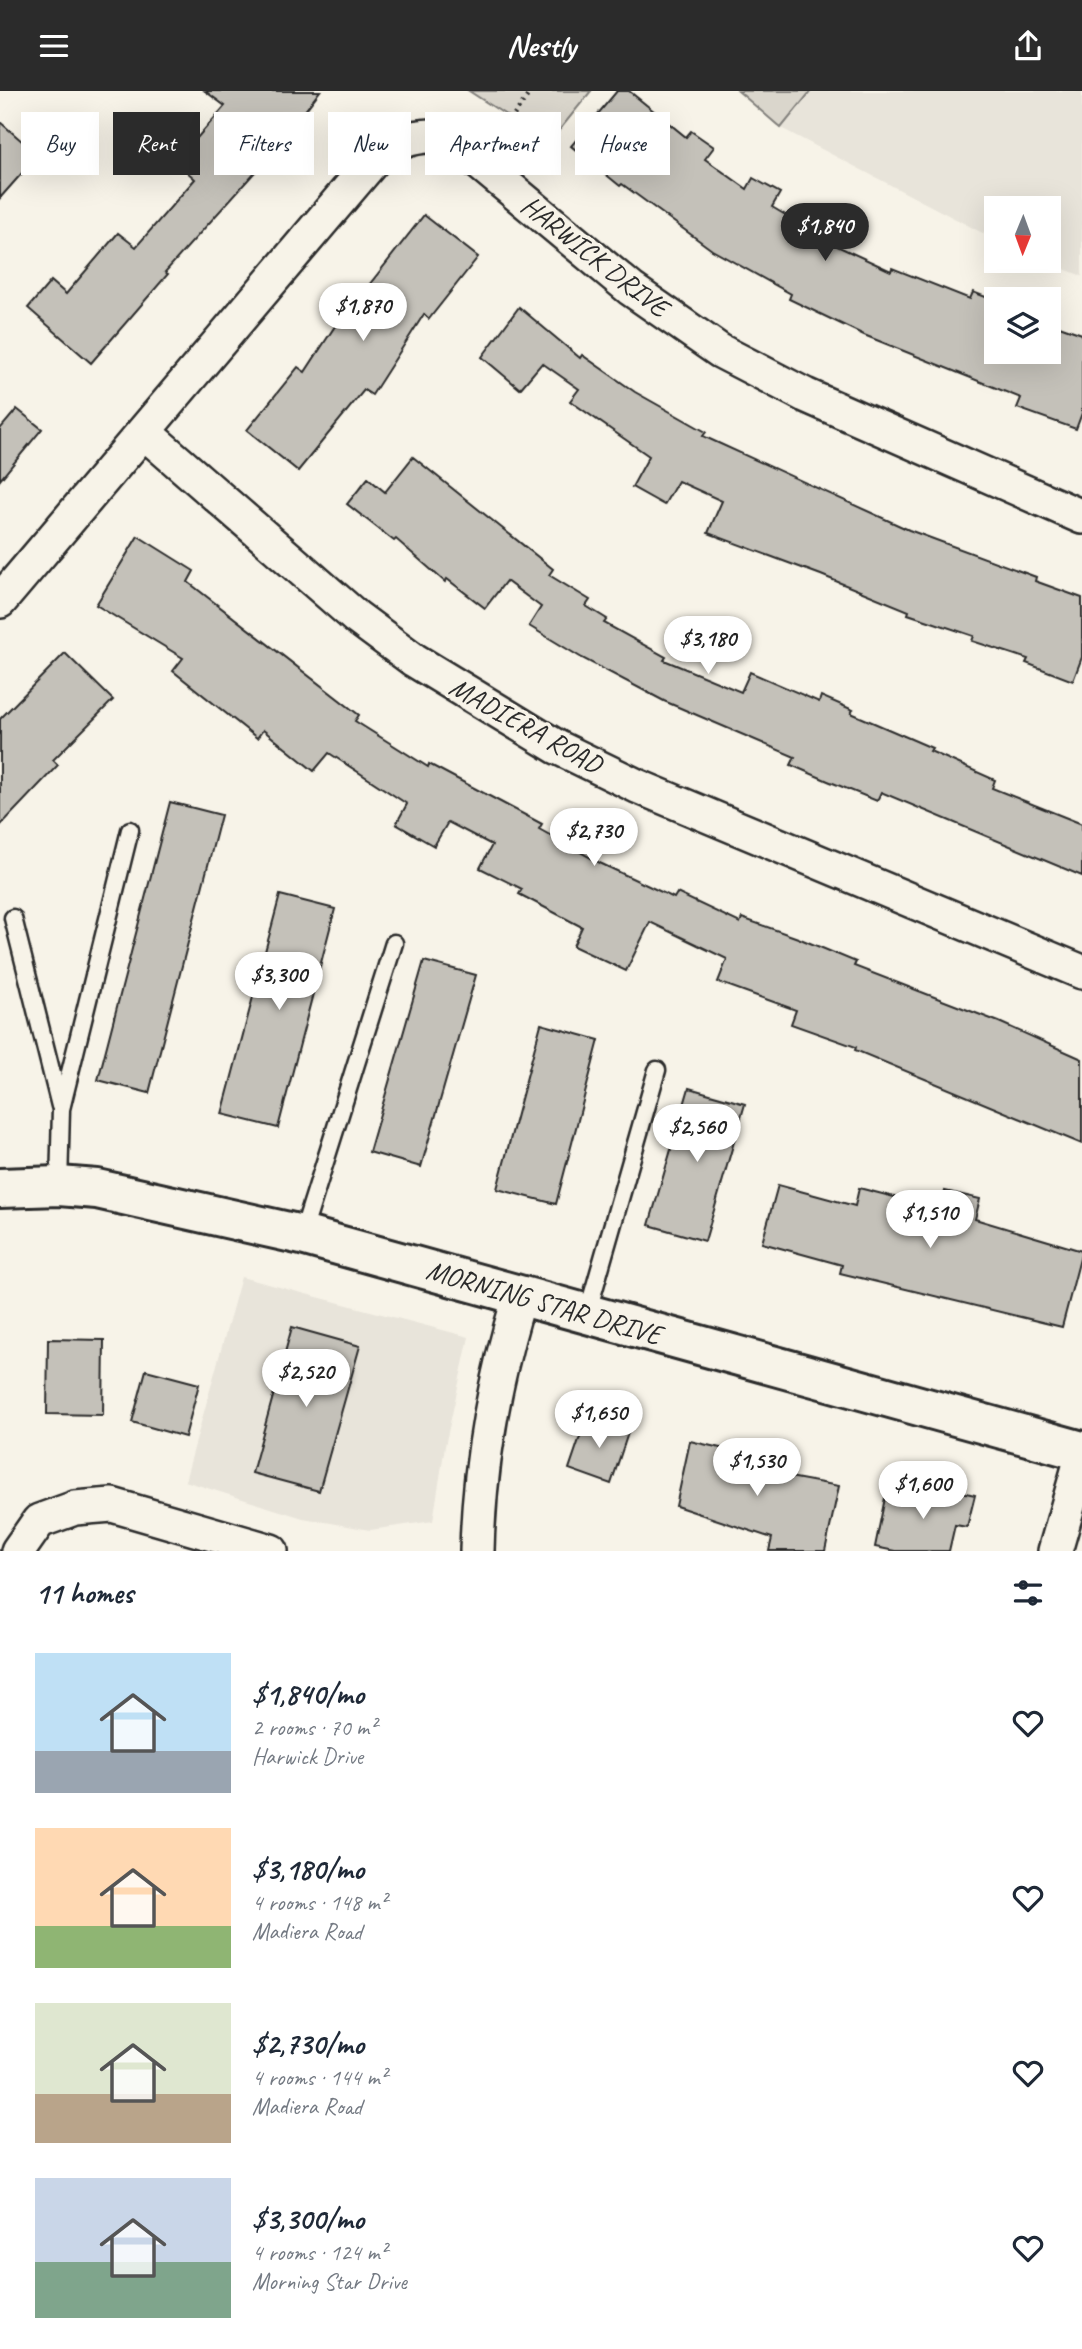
<!DOCTYPE html>
<html lang="en">
<head>
<meta charset="utf-8">
<style>
  body { margin:0; font-family:Caveat,sans-serif; background:#f6f6f7; color:#1f2937; height:100vh; display:flex; flex-direction:column; font-size:26px; white-space:nowrap }
  * { box-sizing:border-box; margin:0 }
  p { font-size:23px; color:#747a83 }
  .icon { flex:none; width:38px; height:38px; fill:none; stroke:currentColor; stroke-width:2; stroke-linecap:round; stroke-linejoin:round }
  .map { position:relative; height:1460px; overflow:hidden }
  .details { display:flex; flex-direction:column; background:#fff; flex:1 }
  .details>* { flex:none }
  .top-card { position:absolute; left:21px; top:21px; width:700px; height:63px; display:flex; gap:14px }
  .needle { width:46px; rotate:181deg }
  .controls { position:absolute; left:984px; top:105px; display:grid; gap:14px }
  .controls a { display:grid; place-items:center; width:77px; height:77px; border-radius:0px; background:#fff; box-shadow:0 7px 28px #0002; font-size:35px }
  .price { position:absolute; translate:-50% -60px; padding:0 16px; border-radius:24px; background:#fff; color:#222; font-size:23px; line-height:46px; filter:drop-shadow(0 2px 4px #0008) }
  .price::after { content:''; position:absolute; left:50%; top:42px; width:21px; height:16px; margin-left:-10px; background:inherit; clip-path:polygon(0 0,100% 0,50% 100%) }
  .price.current { background:#2b2b2b; color:#fff }
  ul { padding:0; list-style:none }
  li { display:flex; align-items:center; gap:21px; height:175px; padding:0 35px }
  li span { display:grid; place-items:center; flex:none; width:196px; height:140px; border-radius:0px; color:#555 }
  li>.icon { margin-inline-start:auto }
  span .icon { width:84px; height:84px; fill:#fffc; stroke-width:1 }
  li b { font-size:30px }
  h2 { display:flex; justify-content:space-between; align-items:center; height:84px; padding:0 35px; font-size:30px }
  .tag { padding:0 24px; border-radius:0px; background:#fff; box-shadow:0 7px 28px #0002; font-size:24px; line-height:63px }
  .tag.current { background:#2b2b2b; color:#fff }
  header { display:flex; justify-content:space-between; align-items:center; height:91px; padding:0 35px; background:#2b2b2b; color:#fff; font-size:32px; font-weight:800 }
  .map>svg:first-child { display:block }
  .built { fill:#e8e4da }
  .green { fill:#dad6cc; stroke:#82807c; stroke-width:2 }
  .building { fill:#c4c1b9; stroke:#2b2b2b; stroke-width:2 }
  .lines { fill:none; stroke-linecap:round; stroke-linejoin:round }
  .service-casing { stroke:#2b2b2b; stroke-width:21 }
  .minor-casing { stroke:#2b2b2b; stroke-width:38 }
  .tertiary-casing { stroke:#2b2b2b; stroke-width:44 }
  .path { stroke:#2b2b2b; stroke-width:4.5; stroke-dasharray:2 5; stroke-linecap:butt }
  .service { stroke:#f7f3e8; stroke-width:16 }
  .minor { stroke:#f7f3e8; stroke-width:33 }
  .tertiary { stroke:#f7f3e8; stroke-width:38 }
  .labels { text-anchor:middle; dominant-baseline:central; stroke-width:7; stroke-linejoin:round; paint-order:stroke }
  .street-label { font-size:28px; fill:#2b2b2b; stroke:#f7f3e8 }
</style>
</head>
<body>
<header><svg class="icon" aria-label="menu" viewBox="0 0 24 24"><path d="M4 6h16M4 12h16M4 18h16"/></svg>Nestly<svg class="icon" aria-label="share" viewBox="0 0 24 24"><path d="M12 15V3M7 8l5-5 5 5M5 13v7h14v-7"/></svg></header>
<div class="map">
<svg width="1082" height="1460" viewBox="0 0 1082 1460">
  <rect width="100%" height="100%" fill="#f7f3e8"/>
  <filter id="ink" filterUnits="userSpaceOnUse"><feTurbulence type="fractalNoise" baseFrequency=".0143" numOctaves="2"/><feDisplacementMap in="SourceGraphic" scale="14" xChannelSelector="R" yChannelSelector="G"/><feConvolveMatrix kernelMatrix="1 2 1 2 8 2 1 2 1" color-interpolation-filters="sRGB"/></filter>
  <g filter="url(#ink)">
    <g class="built">
      <polygon points="811,0 1082,0 1082,185 1044,170 1048,170 1048,117 996,117 996,149 781,37"/>
      <polygon points="241,1186 469,1246 445,1355 433,1430 370,1439 303,1427 185,1390"/>
    </g>
    <g class="green">
      <polygon points="469,0 591,0 549,52"/>
      <polygon points="738,0 811,0 781,37"/>
    </g>
    <g class="building">
      <polygon points="205,0 320,0 274,60 165,181 168,183 91,272 28,217 51,190 66,203 118,142 136,156 195,88 176,71 225,15"/>
      <polygon points="617,0 629,0 686,46 691,40 714,56 705,68 747,98 753,87 780,102 772,116 799,132 796,136 891,180 892,177 970,208 973,201 996,210 996,261 1048,261 1048,231 1082,243 1082,322 1076,338 1017,317 1021,307 864,244 789,208 791,203 712,159 622,93 620,95 571,55"/>
      <polygon points="0,31 38,64 0,107"/>
      <polygon points="424,124 478,166 429,228 424,223 372,304 364,299 298,380 247,339 298,276 305,281 354,206 358,208"/>
      <polygon points="519,216 580,267 582,264 635,301 706,341 703,345 909,439 1036,486 1035,490 1082,507 1082,566 1073,590 1026,572 1028,568 972,550 974,545 908,523 909,520 821,484 708,442 722,410 678,390 664,414 632,396 649,365 570,310 579,298 542,272 520,298 482,266"/>
      <polygon points="17,318 42,338 0,389 0,338"/>
      <polygon points="413,366 553,478 549,484 590,509 586,515 607,528 604,532 666,566 664,569 741,601 750,581 819,611 821,605 853,619 851,622 932,657 930,660 995,689 992,697 1082,733 1082,785 881,701 877,710 828,690 791,674 795,666 664,610 582,567 529,535 541,516 506,490 485,517 447,488 445,491 396,448 394,450 347,413 368,387 385,401"/>
      <polygon points="138,445 194,480 188,491 359,624 355,630 428,676 429,673 542,733 539,738 602,773 674,807 677,802 740,832 742,827 798,847 856,871 854,875 999,931 1082,968 1082,1053 855,959 856,956 791,933 796,919 718,891 727,868 650,831 626,880 573,855 582,836 519,803 522,798 480,777 492,754 448,731 434,755 396,733 407,713 329,662 314,680 263,639 257,647 173,580 183,567 96,514"/>
      <polygon points="65,562 113,609 53,669 58,674 0,735 0,628"/>
      <polygon points="170,711 221,724 149,1002 98,989"/>
      <polygon points="280,804 335,818 278,1037 222,1023"/>
      <polygon points="424,870 476,884 421,1076 369,1061"/>
      <polygon points="541,933 599,949 556,1113 497,1098"/>
      <polygon points="689,997 745,1013 705,1150 649,1134"/>
      <polygon points="778,1094 855,1115 859,1097 941,1118 945,1100 980,1108 975,1128 1082,1160 1062,1236 840,1182 842,1174 762,1152"/>
      <polygon points="292,1236 360,1255 319,1400 252,1382"/>
      <polygon points="48,1248 104,1249 103,1324 47,1323"/>
      <polygon points="146,1279 199,1293 185,1346 132,1331"/>
      <polygon points="587,1325 629,1339 611,1393 569,1378"/>
      <polygon points="690,1350 751,1364 750,1371 785,1379 784,1385 839,1395 825,1460 769,1460 772,1447 676,1415"/>
      <polygon points="931,1394 975,1404 967,1436 955,1434 949,1460 895,1460 875,1456 886,1402 928,1411"/>
    </g>
    <g class="lines">
      <g class="service-casing">
        <g id="service">
          <polyline points="13,827 60,1015"/>
          <polyline points="59,1095 61,1018 130,739"/>
          <polyline points="302,1144 394,852"/>
          <polyline points="587,1223 657,979"/>
        </g>
      </g>
      <g class="minor-casing">
        <g id="minor">
          <polyline points="144,341 356,526 414,569 557,656 637,695 1082,881"/>
          <path d="M0,510l377,-445c24,-18 41,-21 70,-20l184,153 89,62 85,44 277,122"/>
          <polyline points="18,1460 39,1430 75,1417 112,1414 271,1460"/>
          <path d="M477,1460c2,-88 17,-171 43,-255"/>
          <polyline points="1055,1460 1082,1366"/>
        </g>
      </g>
      <g class="tertiary-casing">
        <polyline id="tertiary" points="0,1097 59,1095 97,1098 302,1144 1082,1360"/>
      </g>
      <polyline class="path" points="498,47 531,0"/>
      <use href="#service" class="service"/>
      <use href="#minor" class="minor"/>
      <use href="#tertiary" class="tertiary"/>
    </g>
  </g>
  <g class="labels">
    <g class="street-label">
      <text transform="translate(595 165) rotate(38)">HARWICK DRIVE</text>
      <text transform="translate(526 634) rotate(29)">MADIERA ROAD</text>
      <text transform="translate(544 1211) rotate(16)">MORNING STAR DRIVE</text>
    </g>
  </g>
</svg>
<div class="controls">
<a><svg class="needle" viewBox="-14 -14 28 28"><path d="M0-13l5 13h-10z" fill="#e53935"/><path d="M0 13l5-13h-10z" fill="#747a83"/></svg></a>
<a><svg class="icon" aria-label="layers" viewBox="0 0 24 24"><path d="M12 4l9 5-9 5-9-5zM3 14l9 5 9-5"/></svg></a>
</div>
<b class="price current" style="left:825px;top:172px">$1,840</b>
<b class="price" style="left:363px;top:252px">$1,870</b>
<b class="price" style="left:708px;top:585px">$3,180</b>
<b class="price" style="left:594px;top:777px">$2,730</b>
<b class="price" style="left:279px;top:921px">$3,300</b>
<b class="price" style="left:697px;top:1073px">$2,560</b>
<b class="price" style="left:930px;top:1159px">$1,510</b>
<b class="price" style="left:306px;top:1318px">$2,520</b>
<b class="price" style="left:599px;top:1359px">$1,650</b>
<b class="price" style="left:757px;top:1407px">$1,530</b>
<b class="price" style="left:923px;top:1430px">$1,600</b>
<div class="top-card">
<a class="tag">Buy</a>
<a class="tag current">Rent</a>
<a class="tag">Filters</a>
<a class="tag">New</a>
<a class="tag">Apartment</a>
<a class="tag">House</a>
</div>
</div>
<section class="details">
<h2>11 homes<svg class="icon" aria-label="filters" viewBox="0 0 24 24"><path d="M4 7h16M4 17h16"/><circle cx="9" cy="7" r="2"/><circle cx="15" cy="17" r="2"/></svg></h2>
<ul>
<li><span style="background:linear-gradient(#bfe0f5 70%,#9aa5b1 0)"><svg class="icon" aria-label="home" viewBox="0 0 24 24"><path d="M3 11l9-7 9 7M6 9v11h12V9"/></svg></span><div><b>$1,840/mo</b><p>2 rooms · 70 m²</p><p>Harwick Drive</p></div><svg class="icon" aria-label="heart" viewBox="0 0 24 24"><path d="M12 20l-8-8c-3-5 5-10 8-4 3-6 11-1 8 4z"/></svg></li>
<li><span style="background:linear-gradient(#ffd9b3 70%,#8fb573 0)"><svg class="icon" aria-label="home" viewBox="0 0 24 24"><path d="M3 11l9-7 9 7M6 9v11h12V9"/></svg></span><div><b>$3,180/mo</b><p>4 rooms · 148 m²</p><p>Madiera Road</p></div><svg class="icon" aria-label="heart" viewBox="0 0 24 24"><path d="M12 20l-8-8c-3-5 5-10 8-4 3-6 11-1 8 4z"/></svg></li>
<li><span style="background:linear-gradient(#dfe7d0 65%,#b9a48a 0)"><svg class="icon" aria-label="home" viewBox="0 0 24 24"><path d="M3 11l9-7 9 7M6 9v11h12V9"/></svg></span><div><b>$2,730/mo</b><p>4 rooms · 144 m²</p><p>Madiera Road</p></div><svg class="icon" aria-label="heart" viewBox="0 0 24 24"><path d="M12 20l-8-8c-3-5 5-10 8-4 3-6 11-1 8 4z"/></svg></li>
<li><span style="background:linear-gradient(#c9d6e8 60%,#7fa58c 0)"><svg class="icon" aria-label="home" viewBox="0 0 24 24"><path d="M3 11l9-7 9 7M6 9v11h12V9"/></svg></span><div><b>$3,300/mo</b><p>4 rooms · 124 m²</p><p>Morning Star Drive</p></div><svg class="icon" aria-label="heart" viewBox="0 0 24 24"><path d="M12 20l-8-8c-3-5 5-10 8-4 3-6 11-1 8 4z"/></svg></li>
</ul>
</section>
</body>
</html>
